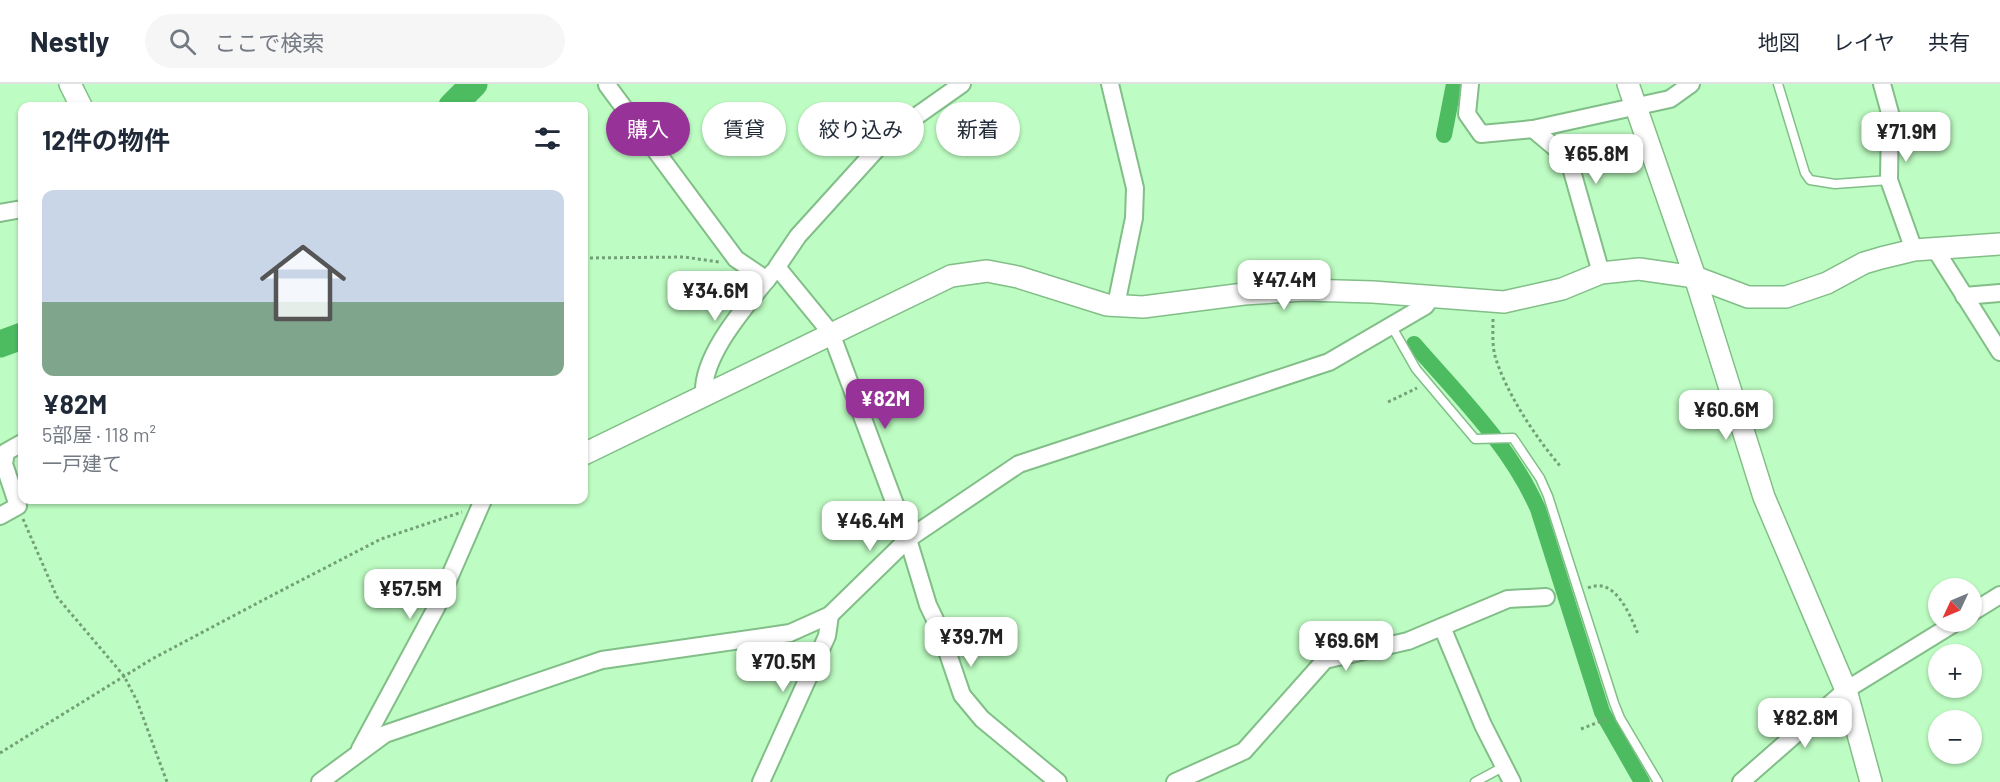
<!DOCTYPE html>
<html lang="ja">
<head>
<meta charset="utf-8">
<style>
  body { margin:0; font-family:Barlow,"Noto Sans JP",sans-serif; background:#f6f6f7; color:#1f2937; height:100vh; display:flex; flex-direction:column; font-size:22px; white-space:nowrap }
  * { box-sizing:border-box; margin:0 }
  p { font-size:20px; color:#747a83 }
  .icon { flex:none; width:33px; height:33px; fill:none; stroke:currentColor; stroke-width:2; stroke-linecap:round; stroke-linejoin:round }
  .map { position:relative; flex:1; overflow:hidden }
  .details { position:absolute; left:18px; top:18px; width:570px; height:402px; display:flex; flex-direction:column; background:#fff; border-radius:12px; box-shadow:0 2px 4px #0004 }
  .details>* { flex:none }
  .hud { position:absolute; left:606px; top:18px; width:570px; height:54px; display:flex; gap:12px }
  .needle { width:39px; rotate:226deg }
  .fabs { position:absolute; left:1928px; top:494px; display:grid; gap:12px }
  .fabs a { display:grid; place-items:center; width:54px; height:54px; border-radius:50%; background:#fff; box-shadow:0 2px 4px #0004; font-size:30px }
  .price { position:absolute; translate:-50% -51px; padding:0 14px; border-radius:12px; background:#fff; color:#222; font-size:20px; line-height:39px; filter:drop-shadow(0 2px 3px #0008) }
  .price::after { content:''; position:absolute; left:50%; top:36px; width:18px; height:14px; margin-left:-9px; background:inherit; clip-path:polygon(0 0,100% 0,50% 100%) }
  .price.current { background:#963298; color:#fff }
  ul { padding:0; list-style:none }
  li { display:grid; align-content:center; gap:12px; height:318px; padding:0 24px }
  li+li { border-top:2px solid #e0e1e3 }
  li span { display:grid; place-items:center; height:186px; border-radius:12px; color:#555 }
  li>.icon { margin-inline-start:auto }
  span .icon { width:108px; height:108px; fill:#fffc; stroke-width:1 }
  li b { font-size:26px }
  h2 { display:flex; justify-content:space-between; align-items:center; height:72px; padding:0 24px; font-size:26px }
  .chip { padding:0 21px; border-radius:27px; background:#fff; box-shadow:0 2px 4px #0004; font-size:21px; line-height:54px }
  .chip.current { background:#963298; color:#fff }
  header { display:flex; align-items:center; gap:36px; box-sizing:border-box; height:84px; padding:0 30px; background:#fff; border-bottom:2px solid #e0e1e3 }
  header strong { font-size:28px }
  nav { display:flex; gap:33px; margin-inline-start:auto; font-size:21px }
  .search { width:420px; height:54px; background:#f6f6f7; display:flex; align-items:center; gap:15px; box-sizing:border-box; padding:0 21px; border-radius:33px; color:#747a83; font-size:22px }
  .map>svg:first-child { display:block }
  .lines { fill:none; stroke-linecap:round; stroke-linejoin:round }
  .canal { stroke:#4dbb60; stroke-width:16 }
  .river { stroke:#4dbb60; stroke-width:27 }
  .service-casing { stroke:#82be88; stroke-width:11 }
  .minor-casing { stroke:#82be88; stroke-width:20 }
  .tertiary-casing { stroke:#82be88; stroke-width:24 }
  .path { stroke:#73a177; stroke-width:3; stroke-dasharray:3 3; stroke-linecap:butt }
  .service { stroke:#fff; stroke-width:8 }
  .minor { stroke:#fff; stroke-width:16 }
  .tertiary { stroke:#fff; stroke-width:21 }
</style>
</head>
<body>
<header>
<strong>Nestly</strong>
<div class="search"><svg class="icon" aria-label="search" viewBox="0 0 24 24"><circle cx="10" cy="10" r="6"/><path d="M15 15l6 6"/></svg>ここで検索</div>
<nav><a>地図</a><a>レイヤ</a><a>共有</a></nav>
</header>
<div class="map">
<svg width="2000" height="698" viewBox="0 0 2000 698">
  <rect width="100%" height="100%" fill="#bdfcc2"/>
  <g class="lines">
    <g class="canal">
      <polyline points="1444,51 1454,0"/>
      <path d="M1414,260c45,52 96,101 124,165l64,203 40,70"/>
    </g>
    <g class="river">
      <polyline points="452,22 474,0"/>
      <polyline points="0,260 22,252"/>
    </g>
    <g class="service-casing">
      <g id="service">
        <polyline points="1778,0 1805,89 1810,96 1835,100 1889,96"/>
        <polyline points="1392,243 1416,285 1475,355 1513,354 1540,394 1548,412 1614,619 1620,634 1658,698"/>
        <polyline points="1475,698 1503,683"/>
      </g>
    </g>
    <g class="minor-casing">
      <g id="minor">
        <polyline points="962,0 901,43 876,66 798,152 777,183 831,249 908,455 928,521 940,546 962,611 982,635 1058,698"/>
        <polyline points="1110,0 1135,104 1134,134 1116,221"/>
        <polyline points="1470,0 1467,30 1481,50 1533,45 1670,15 1691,0"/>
        <polyline points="1882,0 1890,29 1889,96 1914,166"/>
        <polyline points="607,1 736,175 767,196"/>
        <polyline points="1533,45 1564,71 1570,80 1601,189"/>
        <polyline points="0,129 22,125"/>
        <polyline points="1935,165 2000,268"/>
        <polyline points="1964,212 2000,209"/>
        <path d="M704,311c-3,-41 45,-92 69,-123"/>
        <polyline points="0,432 18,422 4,380 6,368 22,359"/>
        <polyline points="1971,529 2000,511"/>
        <polyline points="1442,543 1483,641 1512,698"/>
        <polyline points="360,665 436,524 483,416"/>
        <polyline points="320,698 385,650 602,576 790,549 830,531 908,455 1019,380 1329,278 1425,222 1432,213"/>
        <polyline points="761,698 827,552 830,531"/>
        <polyline points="1175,698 1244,667 1325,576 1408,557 1508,515 1546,513"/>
        <polyline points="1741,698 1846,606 1958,537"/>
      </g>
    </g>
    <g class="tertiary-casing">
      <g id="tertiary">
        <polyline points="70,0 81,22"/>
        <polyline points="1628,0 1695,193 1764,413 1846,606 1871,698"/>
        <polyline points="584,370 951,192 987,187 1018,193 1107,221 1143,223 1244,210 1304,206 1373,208 1504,218 1562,205 1601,189 1639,185 1695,193 1748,213 1786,213 1827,199 1864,179 1881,174 1914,166 2000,160"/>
      </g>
    </g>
    <g class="path">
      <polyline points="584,174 684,173 719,178"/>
      <path d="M1493,235c0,12 -1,25 2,37 11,37 41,82 66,111"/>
      <polyline points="1388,318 1417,304"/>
      <polyline points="23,435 57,513 124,592 137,617 167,698"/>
      <path d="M1588,504c27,-12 42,27 50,46"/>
      <polyline points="1581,645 1609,634"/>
      <polyline points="0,669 152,575 267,514 381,455 462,428"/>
    </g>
    <use href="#service" class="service"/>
    <use href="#minor" class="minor"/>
    <use href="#tertiary" class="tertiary"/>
  </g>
</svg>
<div class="fabs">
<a><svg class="needle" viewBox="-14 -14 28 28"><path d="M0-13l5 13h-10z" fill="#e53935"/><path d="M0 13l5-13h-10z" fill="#747a83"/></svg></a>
<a>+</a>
<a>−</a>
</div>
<b class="price" style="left:1906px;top:79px">¥71.9M</b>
<b class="price" style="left:1596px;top:101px">¥65.8M</b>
<b class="price" style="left:1284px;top:227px">¥47.4M</b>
<b class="price" style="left:715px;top:238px">¥34.6M</b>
<b class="price current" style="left:885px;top:346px">¥82M</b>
<b class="price" style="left:1726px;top:357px">¥60.6M</b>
<b class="price" style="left:870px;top:468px">¥46.4M</b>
<b class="price" style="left:410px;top:536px">¥57.5M</b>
<b class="price" style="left:971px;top:584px">¥39.7M</b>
<b class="price" style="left:1346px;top:588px">¥69.6M</b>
<b class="price" style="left:783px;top:609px">¥70.5M</b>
<b class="price" style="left:1805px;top:665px">¥82.8M</b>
<div class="hud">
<a class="chip current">購入</a>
<a class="chip">賃貸</a>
<a class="chip">絞り込み</a>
<a class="chip">新着</a>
</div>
<section class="details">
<h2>12件の物件<svg class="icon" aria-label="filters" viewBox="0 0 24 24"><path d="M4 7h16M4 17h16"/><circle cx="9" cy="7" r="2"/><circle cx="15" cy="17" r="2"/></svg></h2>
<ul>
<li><span style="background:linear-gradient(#c9d6e8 60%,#7fa58c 0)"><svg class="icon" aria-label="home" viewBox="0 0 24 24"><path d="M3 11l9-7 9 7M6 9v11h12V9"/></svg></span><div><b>¥82M</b><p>5部屋 · 118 m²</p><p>一戸建て</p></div></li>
</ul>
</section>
</div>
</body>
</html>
